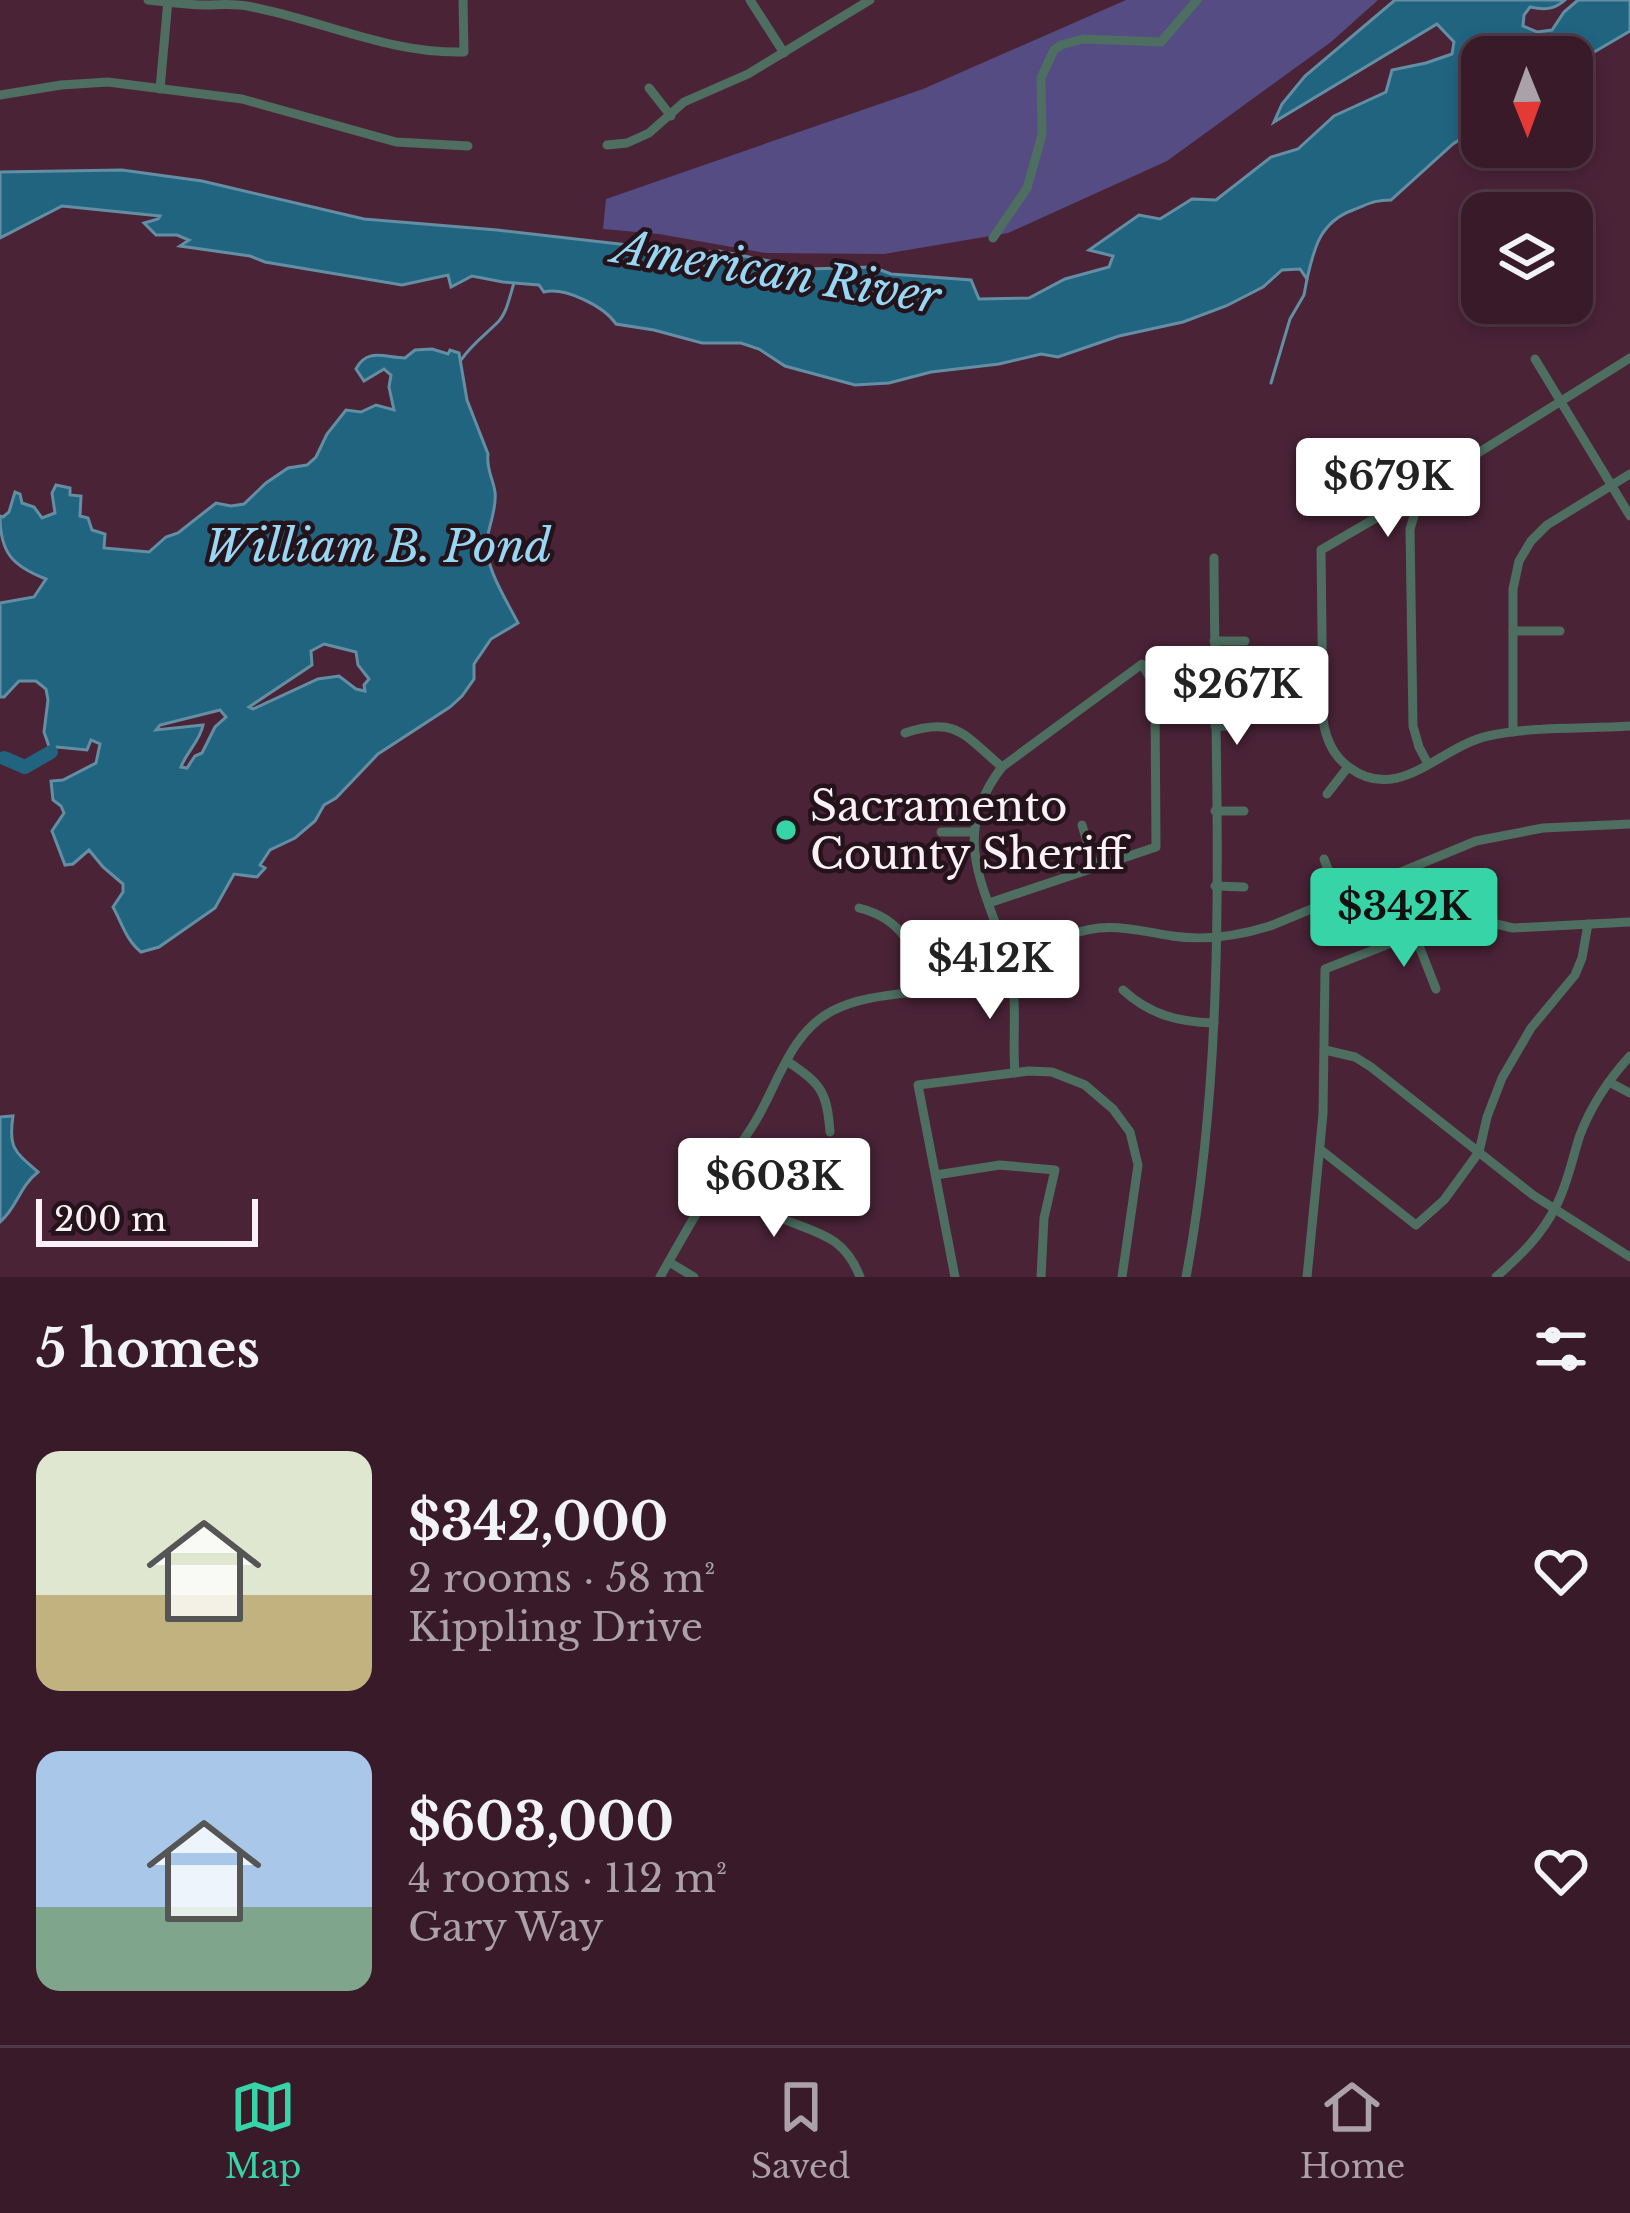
<!DOCTYPE html>
<html lang="en">
<head>
<meta charset="utf-8">
<style>
  body { margin:0; font-family:"Libre Baskerville",serif; background:#3f2331; color:#f1f3f6; height:100vh; display:flex; flex-direction:column; font-size:45px; white-space:nowrap }
  * { box-sizing:border-box; margin:0 }
  p { font-size:39px; color:#aba1a8 }
  .icon { flex:none; width:66px; height:66px; fill:none; stroke:currentColor; stroke-width:2; stroke-linecap:round; stroke-linejoin:round }
  .map { position:relative; height:1277px; overflow:hidden }
  .drawer { display:flex; flex-direction:column; background:#381a29; flex:1 }
  .drawer>* { flex:none }
  .needle { width:78px; rotate:179deg }
  .controls { position:absolute; left:1461px; top:36px; display:grid; gap:24px }
  .controls a { display:grid; place-items:center; width:132px; height:132px; border-radius:24px; background:#381a29; box-shadow:0 6px 18px #0003,0 0 0 3px #523846; font-size:60px }
  .scale { position:absolute; left:36px; bottom:30px; width:222px; box-sizing:border-box; padding-left:12px; border:6px solid #fcf1f6; border-top:0; font-size:33px; line-height:42px; white-space:nowrap; color:#fcf1f6; -webkit-text-stroke:9px #25131c; paint-order:stroke }
  .price { position:absolute; translate:-50% -102px; padding:0 27px; border-radius:12px; background:#fff; color:#222; font-size:39px; line-height:78px; filter:drop-shadow(0 3px 6px #0008) }
  .price::after { content:''; position:absolute; left:50%; top:72px; width:36px; height:27px; margin-left:-18px; background:inherit; clip-path:polygon(0 0,100% 0,50% 100%) }
  .price.on { background:#36d4a7; color:#111 }
  ul { padding:0; list-style:none }
  li { display:flex; align-items:center; gap:36px; height:300px; padding:0 36px }
  li span { display:grid; place-items:center; flex:none; width:336px; height:240px; border-radius:24px; color:#555 }
  li>.icon { margin-inline-start:auto }
  span .icon { width:144px; height:144px; fill:#fffc; stroke-width:1 }
  li b { font-size:51px }
  h2 { display:flex; justify-content:space-between; align-items:center; height:144px; padding:0 36px; font-size:51px }
  .tabs { display:flex; justify-content:space-around; align-items:center; height:168px; border-top:3px solid #523846; background:#381a29; font-size:33px; color:#aba1a8 }
  .tabs a { display:grid; justify-items:center; gap:6px }
  .tabs .on { color:#36d4a7 }
  .map>svg:first-child { display:block }
  .green { fill:#544c83 }
  .water { fill:#21647f; stroke:#638ea3; stroke-width:3; fill-rule:evenodd }
  .lines { fill:none; stroke-linecap:round; stroke-linejoin:round }
  .stream { stroke:#638ea3; stroke-width:3 }
  .river { stroke:#21647f; stroke-width:14 }
  .minor { stroke:#4d6e61; stroke-width:9 }
  .poi-dot { fill:#36d4a7; stroke:#25131c; stroke-width:4.5 }
  .labels { text-anchor:middle; dominant-baseline:central; stroke-width:9; stroke-linejoin:round; paint-order:stroke }
  .poi-label { font-size:42px; fill:#fcf1f6; stroke:#25131c; text-anchor:start }
  .water-label { font-size:45px; font-style:italic; fill:#97d7f4; stroke:#25131c }
</style>
</head>
<body>
<div class="map">
<svg width="1630" height="1277" viewBox="0 0 1630 1277">
  <rect width="100%" height="100%" fill="#4a2337"/>
  <polygon class="green" points="1126,0 1378,0 1331,42 1167,161 1008,233 884,254 766,253 659,234 603,229 606,199 923,89"/>
  <g class="water">
    <path d="M1395,0h170c-11,10 -21,10 -35,7l-6,8 -1,11 14,6 15,-2 12,-18 14,-12h52v31l-58,34v-8h-90v68l-29,19 -62,56c-18,0 -22,4 -38,10 -33,12 -39,38 -46,69l-7,-10 -18,1 -19,17 -37,19 -43,16 -64,14 -61,21 -17,-3 -42,10 -68,8 -42,11 -34,2 -70,-19 -26,-17 -18,-6h-39l-48,-13 -38,-6c-12,-18 -51,-37 -72,-32l-5,-7 -36,-3 -31,-6 -21,11 -3,-12 -46,10 -137,-23 -15,-6 -70,-10 9,-6 -12,-5h-21l-12,-12 14,-4 2,-3 -98,-10 -62,32v-66l122,-2 80,11 162,38 133,11 201,23 21,-2 90,18 64,-2 18,7 80,6 8,19 50,-1 36,-19 44,-12 4,-11 -24,-6 50,-35 21,4 32,-20 24,1 55,-43 27,-8 36,-33 52,-24 6,-22 34,-7 26,-9 2,-12 -17,-18 -163,98 8,-18 23,-28z"/>
    <path d="M432,349l16,5 2,-4 9,3 8,47 21,54c-2,15 5,24 7,38 2,16 -6,33 -8,48 -3,27 19,59 31,83l-27,16 -17,25v15l-12,17 -12,11 -72,47 -42,44 -12,7 -9,16 -20,17 -25,12 -10,15 5,3 -8,9 -23,-3 -19,34 -56,39 -18,5c-15,-12 -19,-29 -28,-45l10,-15v-8l-20,-17 -14,-17 -16,14 -8,1 -13,-34 12,-18 -3,-7 -8,-6 -2,-19 12,-1 33,-17 4,-19 -9,-4 -4,10 -30,-3 -6,5 -7,-20 4,-32 -2,-11 -10,-8h-17l-15,16h-4v-94l34,-6 12,-18c-34,-13 -46,-27 -46,-63l3,1 6,-5 6,-20 5,2 2,9 12,4 8,11 13,-5 -3,-20 4,-8 14,3v7l11,1 -1,20 8,2 4,12 13,4 -1,14 45,4 17,-15 12,-4 38,-30 15,3 13,-2 22,-21 22,-15 19,-3 9,-8 11,-23 19,-24 15,2 15,-7 18,5 -5,-23 2,-12 -7,-6 -20,12 -8,-12c11,-22 30,-11 49,-11l10,-8zM324,644l32,8 2,13 11,14 -5,6 1,6 -9,-2 -17,-13 -21,3 -65,30 -4,-2 63,-42 -1,-14zM220,710l6,7 -11,10 -13,26 -7,3 -8,12 -6,-1c6,-16 19,-26 22,-42l-47,5 4,-5z"/>
    <path d="M13,1116c-5,32 2,36 25,56 -19,15 -21,36 -38,50v-105z"/>
  </g>
  <g class="lines">
    <g class="stream">
      <path d="M461,360c11,-16 24,-25 37,-38 9,-9 12,-27 16,-39"/>
      <polyline points="1271,383 1290,319 1304,295 1307,279"/>
    </g>
    <polyline class="river" points="4,758 25,767 51,752"/>
    <g class="minor">
      <path d="M148,0c19,2 38,5 57,5 17,0 30,-2 47,2 72,14 137,47 212,45l-1,-52"/>
      <polyline points="750,0 784,53"/>
      <polyline points="649,88 671,116"/>
      <polyline points="160,89 168,0"/>
      <polyline points="0,95 61,85 108,82 242,99 396,142 468,146"/>
      <polyline points="607,145 627,143 649,133 684,102 748,74 870,0"/>
      <polyline points="993,238 1027,188 1042,135 1041,78 1054,50 1061,45 1083,39 1161,42 1197,0"/>
      <polyline points="1535,359 1630,516"/>
      <path d="M1414,511l-33,4 -60,35 2,170c3,20 11,37 27,48 49,36 91,-22 138,-32 46,-10 96,-7 142,-10"/>
      <polyline points="1513,631 1560,631"/>
      <polyline points="1214,641 1245,641"/>
      <polyline points="1215,726 1244,727"/>
      <polyline points="1513,732 1513,589 1519,561 1531,541 1547,525 1630,474"/>
      <path d="M905,733c52,-17 59,2 97,34"/>
      <polyline points="1428,764 1419,747 1413,726 1410,529 1419,500 1438,478 1630,358"/>
      <polyline points="1327,794 1348,767"/>
      <polyline points="1215,811 1244,811"/>
      <polyline points="1082,825 1095,868"/>
      <polyline points="941,832 973,832"/>
      <polyline points="1324,859 1339,897"/>
      <polyline points="1215,886 1244,887"/>
      <path d="M989,903l167,-56 -1,-147 -6,-24 -7,-12 -140,103c-58,75 -10,127 8,203 8,34 2,69 5,103"/>
      <path d="M859,908c44,11 59,42 63,84"/>
      <polyline points="1414,933 1436,989"/>
      <path d="M1123,990c27,25 56,32 91,33"/>
      <polyline points="1325,1050 1355,1057 1371,1067 1533,1195 1630,1257"/>
      <path d="M787,1061c34,23 40,30 43,71"/>
      <polyline points="1609,1082 1630,1093"/>
      <polyline points="1321,1150 1416,1225 1444,1200 1479,1152 1487,1117 1502,1078 1531,1028 1575,975 1582,958 1588,924"/>
      <polyline points="936,1175 1000,1165 1055,1170 1044,1218 1041,1277"/>
      <path d="M715,1182c20,13 39,25 61,34 38,17 67,17 84,61"/>
      <polyline points="669,1262 694,1277"/>
      <path d="M660,1277c21,-37 42,-75 65,-110 10,-15 21,-30 30,-45 23,-38 35,-89 77,-111 40,-21 91,-15 133,-28 47,-16 84,-49 134,-55 25,-2 48,4 73,8 34,5 66,0 98,-10l206,-85 67,-13 87,-4"/>
      <polyline points="955,1277 918,1085 1029,1071 1052,1072 1085,1085 1113,1109 1130,1132 1138,1165 1122,1277"/>
      <path d="M1186,1277c44,-236 29,-480 28,-719"/>
      <polyline points="1307,1277 1323,1114 1325,969 1450,920 1471,918 1513,928 1630,922"/>
      <path d="M1496,1277c24,-21 46,-42 60,-71 12,-23 16,-47 24,-71 11,-29 29,-56 50,-79"/>
    </g>
  </g>
  <circle class="poi-dot" cx="786" cy="830" r="12"/>
  <g class="labels">
    <g class="poi-label">
      <text x="810" y="806">Sacramento<tspan x="810" dy="48">County Sheriff</tspan></text>
    </g>
    <g class="water-label">
      <text transform="translate(777 272) rotate(9)">American River</text>
      <text x="378" y="546">William B. Pond</text>
    </g>
  </g>
</svg>
<div class="controls">
<a><svg class="needle" viewBox="-14 -14 28 28"><path d="M0-13l5 13h-10z" fill="#e53935"/><path d="M0 13l5-13h-10z" fill="#aba1a8"/></svg></a>
<a><svg class="icon" aria-label="layers" viewBox="0 0 24 24"><path d="M12 4l9 5-9 5-9-5zM3 14l9 5 9-5"/></svg></a>
</div>
<div class="scale">200 m</div>
<b class="price" style="left:1388px;top:540px">$679K</b>
<b class="price" style="left:1237px;top:748px">$267K</b>
<b class="price on" style="left:1404px;top:970px">$342K</b>
<b class="price" style="left:990px;top:1022px">$412K</b>
<b class="price" style="left:774px;top:1240px">$603K</b>
</div>
<section class="drawer">
<h2>5 homes<svg class="icon" aria-label="filters" viewBox="0 0 24 24"><path d="M4 7h16M4 17h16"/><circle cx="9" cy="7" r="2"/><circle cx="15" cy="17" r="2"/></svg></h2>
<ul>
<li><span style="background:linear-gradient(#dfe7d0 60%,#c2b280 0)"><svg class="icon" aria-label="home" viewBox="0 0 24 24"><path d="M3 11l9-7 9 7M6 9v11h12V9"/></svg></span><div><b>$342,000</b><p>2 rooms · 58 m²</p><p>Kippling Drive</p></div><svg class="icon" aria-label="heart" viewBox="0 0 24 24"><path d="M12 20l-8-8c-3-5 5-10 8-4 3-6 11-1 8 4z"/></svg></li>
<li><span style="background:linear-gradient(#a9c7e8 65%,#7fa58c 0)"><svg class="icon" aria-label="home" viewBox="0 0 24 24"><path d="M3 11l9-7 9 7M6 9v11h12V9"/></svg></span><div><b>$603,000</b><p>4 rooms · 112 m²</p><p>Gary Way</p></div><svg class="icon" aria-label="heart" viewBox="0 0 24 24"><path d="M12 20l-8-8c-3-5 5-10 8-4 3-6 11-1 8 4z"/></svg></li>
</ul>
</section>
<nav class="tabs">
<a class="on"><svg class="icon" aria-label="map" viewBox="0 0 24 24"><path d="M3 6l6-2 6 2 6-2v14l-6 2-6-2-6 2zM9 4v14M15 6v14"/></svg>Map</a>
<a><svg class="icon" aria-label="saved" viewBox="0 0 24 24"><path d="M7 4h10v16l-5-4-5 4z"/></svg>Saved</a>
<a><svg class="icon" aria-label="home" viewBox="0 0 24 24"><path d="M3 11l9-7 9 7M6 9v11h12V9"/></svg>Home</a>
</nav>
</body>
</html>
